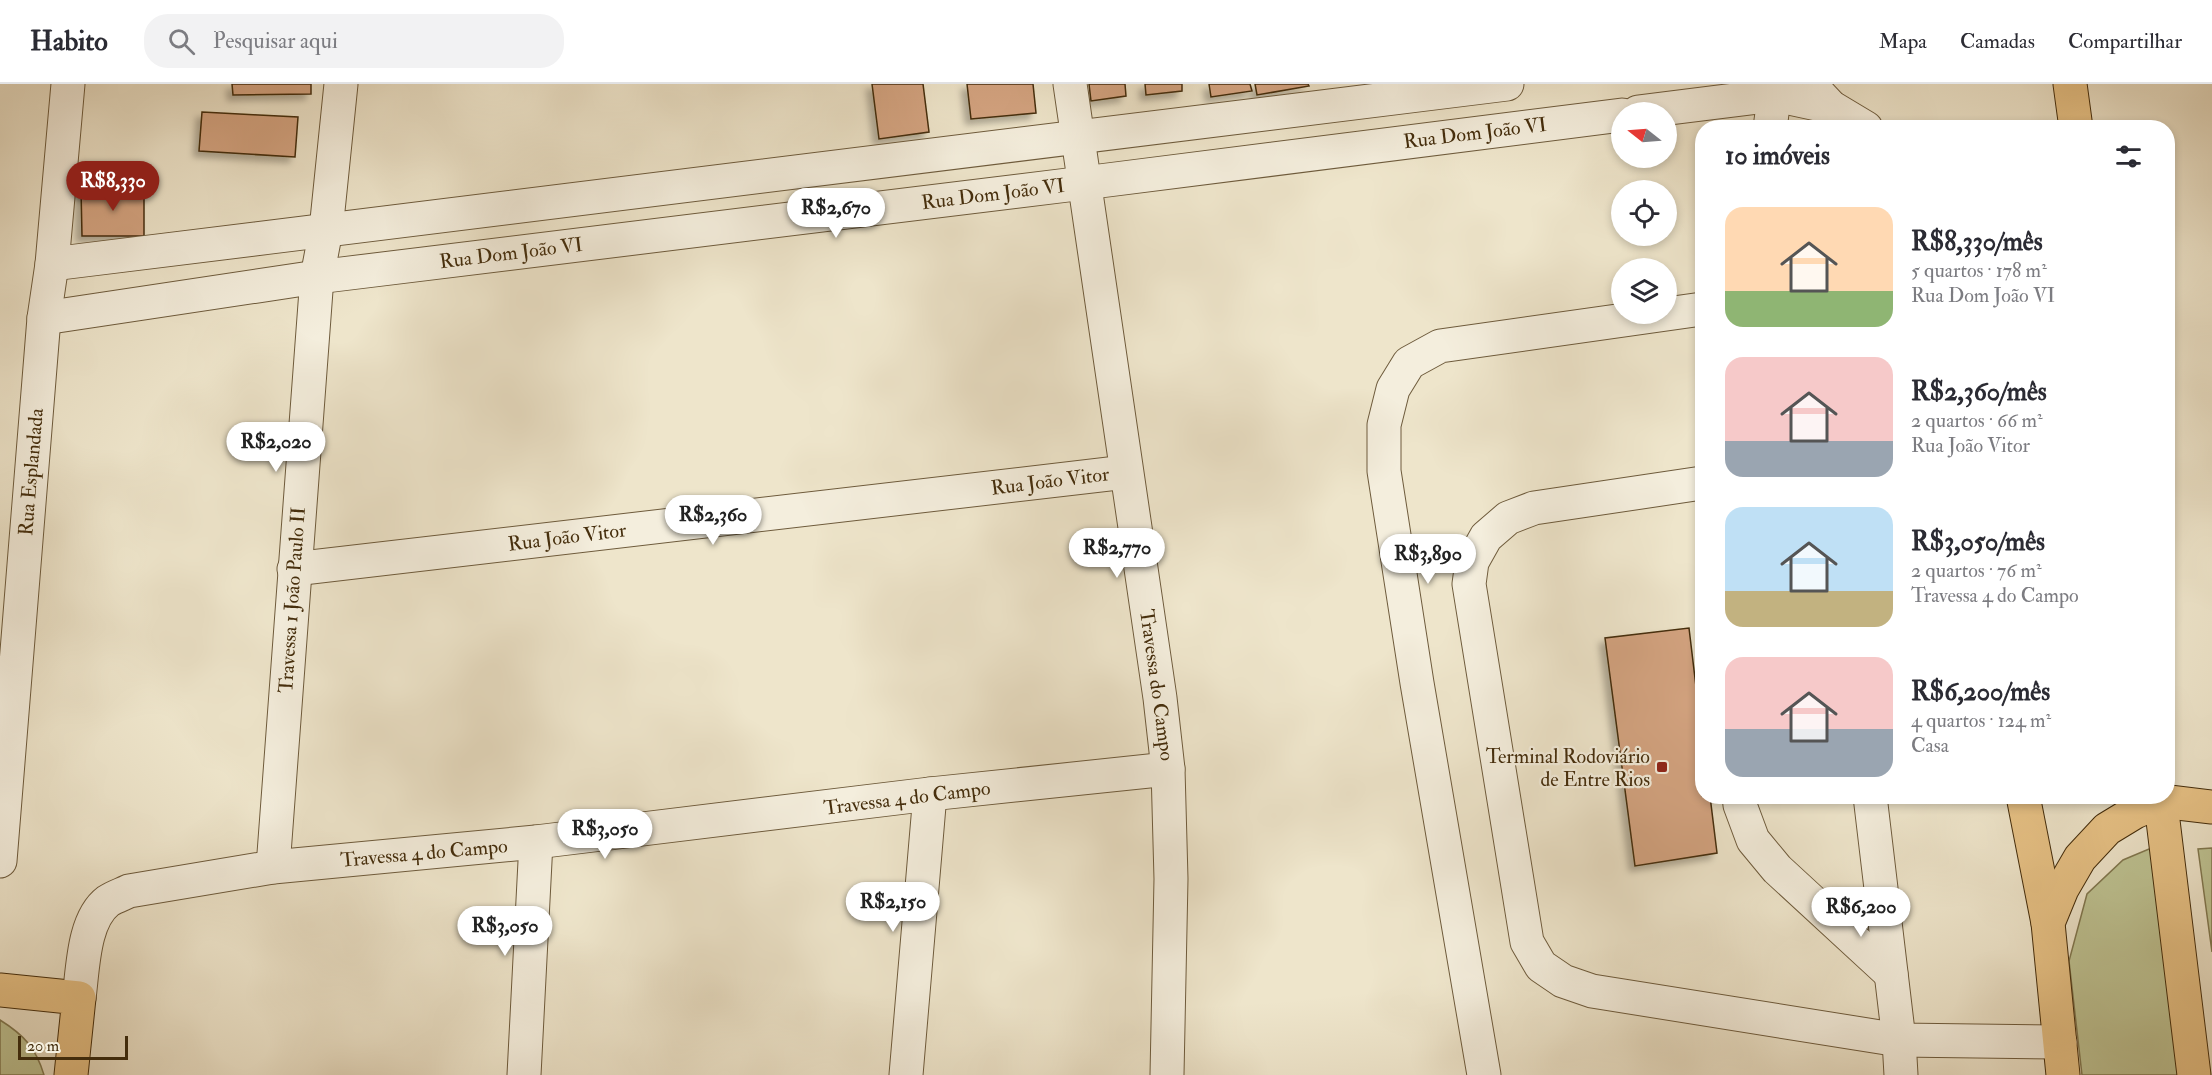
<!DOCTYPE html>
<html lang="pt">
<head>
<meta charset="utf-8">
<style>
  body { margin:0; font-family:"IM FELL Double Pica",serif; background:#f2f2f3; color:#2b2b33; height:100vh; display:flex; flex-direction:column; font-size:22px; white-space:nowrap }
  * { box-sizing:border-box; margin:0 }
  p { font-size:20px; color:#7c7c81 }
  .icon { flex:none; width:33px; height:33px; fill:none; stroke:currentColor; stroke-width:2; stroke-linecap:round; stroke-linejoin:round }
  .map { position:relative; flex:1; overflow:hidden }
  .drawer { position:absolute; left:1695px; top:36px; width:480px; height:684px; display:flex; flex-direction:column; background:#fff; border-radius:24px; box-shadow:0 3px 9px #0003 }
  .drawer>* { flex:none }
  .needle { width:39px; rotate:287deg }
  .tools { position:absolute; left:1611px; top:18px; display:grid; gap:12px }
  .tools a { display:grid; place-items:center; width:66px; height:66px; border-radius:50%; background:#fff; box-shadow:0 3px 9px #0003; font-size:30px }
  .scale { position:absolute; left:18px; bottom:15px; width:110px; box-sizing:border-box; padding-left:6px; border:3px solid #442d0c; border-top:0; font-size:16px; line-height:21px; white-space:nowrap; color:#442d0c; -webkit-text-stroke:4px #f4eedd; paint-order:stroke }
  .price { position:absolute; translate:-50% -51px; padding:0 14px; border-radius:21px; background:#fff; color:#222; font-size:20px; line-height:39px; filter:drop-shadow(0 2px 3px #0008) }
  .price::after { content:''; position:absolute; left:50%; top:36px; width:18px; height:14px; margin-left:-9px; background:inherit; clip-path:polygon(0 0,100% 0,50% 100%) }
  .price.active { background:#8f2418; color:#fff }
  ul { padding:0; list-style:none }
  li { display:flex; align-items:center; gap:18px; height:150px; padding:0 30px }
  li span { display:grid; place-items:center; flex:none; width:168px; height:120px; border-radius:18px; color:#555 }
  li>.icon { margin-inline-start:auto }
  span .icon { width:72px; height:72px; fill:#fffc; stroke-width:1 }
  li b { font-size:26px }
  h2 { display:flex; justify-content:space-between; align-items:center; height:72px; padding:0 30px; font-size:26px }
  header { display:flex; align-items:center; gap:36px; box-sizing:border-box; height:84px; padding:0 30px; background:#fff; border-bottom:2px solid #e1e1e2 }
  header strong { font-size:28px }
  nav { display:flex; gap:33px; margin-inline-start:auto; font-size:21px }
  .search { width:420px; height:54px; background:#f2f2f3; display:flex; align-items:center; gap:15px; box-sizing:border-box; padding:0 21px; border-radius:24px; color:#7c7c81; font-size:22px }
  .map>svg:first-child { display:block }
  .green { fill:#bec393; stroke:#817850; stroke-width:1.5 }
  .building { fill:#d3a380; stroke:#442d0c; stroke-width:1.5; filter:url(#shadow) }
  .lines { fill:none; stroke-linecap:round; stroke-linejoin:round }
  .minor-casing { stroke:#6e5b3c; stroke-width:35 }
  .major-casing { stroke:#442d0c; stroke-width:35 }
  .highway-casing { stroke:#442d0c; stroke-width:35 }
  .minor { stroke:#f4eedd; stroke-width:33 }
  .major { stroke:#e7c286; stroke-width:33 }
  .highway { stroke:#e7c286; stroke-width:33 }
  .poi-dot { fill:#8f2418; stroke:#f4eedd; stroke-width:2 }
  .labels { text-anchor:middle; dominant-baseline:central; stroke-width:4.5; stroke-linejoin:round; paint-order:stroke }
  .street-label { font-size:20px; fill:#442d0c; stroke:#f4eedd }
  .poi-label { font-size:20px; fill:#442d0c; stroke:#f4eedd; text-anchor:end }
</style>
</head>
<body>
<header>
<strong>Habito</strong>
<div class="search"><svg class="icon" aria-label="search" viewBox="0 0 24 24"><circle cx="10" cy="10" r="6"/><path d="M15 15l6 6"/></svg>Pesquisar aqui</div>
<nav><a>Mapa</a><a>Camadas</a><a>Compartilhar</a></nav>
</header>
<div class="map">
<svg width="2212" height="991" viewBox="0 0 2212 991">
  <defs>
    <filter id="shadow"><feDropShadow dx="-5.5" dy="5.5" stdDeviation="3" flood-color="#0004"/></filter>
  </defs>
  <rect width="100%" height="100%" fill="#eee5cb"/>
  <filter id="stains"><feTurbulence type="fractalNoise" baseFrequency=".00333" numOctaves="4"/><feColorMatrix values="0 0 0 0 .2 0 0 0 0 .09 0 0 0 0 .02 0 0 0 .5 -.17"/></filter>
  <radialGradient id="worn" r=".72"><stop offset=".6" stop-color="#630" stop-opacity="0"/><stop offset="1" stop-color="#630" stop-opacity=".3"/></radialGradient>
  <g class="green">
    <polygon points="2156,762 2181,991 2082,991 2069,877 2087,810 2123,776"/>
    <polygon points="2212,764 2212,868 2198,765"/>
    <path d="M0,936c24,15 36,28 44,55h-44z"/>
  </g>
  <g class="building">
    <polygon points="232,0 311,0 311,10 233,11"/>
    <polygon points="872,0 923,0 929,48 879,55"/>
    <polygon points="967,0 1033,0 1036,29 971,35"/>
    <polygon points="1089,0 1125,0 1126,12 1091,17"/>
    <polygon points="1145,0 1182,0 1182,7 1146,11"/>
    <polygon points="1209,0 1250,0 1252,7 1211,13"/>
    <polygon points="1255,0 1308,0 1309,2 1257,11"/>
    <polygon points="202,28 298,33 295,73 199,67"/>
    <polygon points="144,103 144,152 82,152 81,104"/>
    <polygon points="1689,544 1702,653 1702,712 1710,712 1717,769 1635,782 1605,554"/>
  </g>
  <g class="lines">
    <g class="minor-casing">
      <g id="minor">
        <polyline points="1070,0 1160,614 1168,685 1171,795 1167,991"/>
        <polyline points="1817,8 1831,23 1866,44"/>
        <polyline points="1638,28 1775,11 1831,23"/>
        <polyline points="1770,44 1776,0"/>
        <polyline points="52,180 1507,0"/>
        <polyline points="44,234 317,193 1084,99 1622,31"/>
        <polyline points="1702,399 1534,424 1508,434 1486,453 1472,478 1469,500 1527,858 1541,882 1563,897 1592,907 1899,956 2060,958"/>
        <polyline points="294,485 1126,388"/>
        <polyline points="1739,712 1740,721 1753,756 1777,785 1891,890"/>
        <polyline points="1870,712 1899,956 1901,991"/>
        <polyline points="0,777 44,234 52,180 68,0"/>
        <polyline points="273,783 317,193 326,146 341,0"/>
        <path d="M79,914c4,-29 4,-78 29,-97 6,-4 15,-7 21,-10l144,-24 263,-25 394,-48 238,-25"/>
        <polyline points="524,991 536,758"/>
        <polyline points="906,991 930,710"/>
        <polyline points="1484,991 1417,599 1384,387 1384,341 1393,305 1409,279 1440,262 1702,225"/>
      </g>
    </g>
    <g class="major-casing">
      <g id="major">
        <polyline points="0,906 79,914 71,991"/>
        <polyline points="2063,991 2048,839 2062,805 2080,774 2107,745 2135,728 2161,717 2212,723"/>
      </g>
    </g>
    <g class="highway-casing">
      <g id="highway">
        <polyline points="2070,0 2076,44"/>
        <polyline points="2023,712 2048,839"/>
        <polyline points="2160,712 2194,991"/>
      </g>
    </g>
    <use href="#minor" class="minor"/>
    <use href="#major" class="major"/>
    <use href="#highway" class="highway"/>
  </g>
  <rect class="poi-dot" x="1656" y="677" width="12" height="12" rx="3"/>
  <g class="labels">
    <g class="street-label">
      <text transform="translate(1475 49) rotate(-7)">Rua Dom João VI</text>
      <text transform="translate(993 110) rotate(-7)">Rua Dom João VI</text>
      <text transform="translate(511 169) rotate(-7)">Rua Dom João VI</text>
      <text transform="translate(31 388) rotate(-85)">Rua Esplandada</text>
      <text transform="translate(1050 397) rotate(-7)">Rua João Vitor</text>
      <text transform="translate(567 453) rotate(-7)">Rua João Vitor</text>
      <text transform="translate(292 516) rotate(-86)">Travessa 1 João Paulo II</text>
      <text transform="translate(1157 601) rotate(82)">Travessa do Campo</text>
      <text transform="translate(907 714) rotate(-7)">Travessa 4 do Campo</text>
      <text transform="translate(424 769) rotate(-5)">Travessa 4 do Campo</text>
    </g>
    <g class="poi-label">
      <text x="1650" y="672">Terminal Rodoviário<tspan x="1650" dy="23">de Entre Rios</tspan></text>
    </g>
  </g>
  <rect width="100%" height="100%" filter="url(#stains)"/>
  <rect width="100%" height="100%" fill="url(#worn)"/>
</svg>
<div class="tools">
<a><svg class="needle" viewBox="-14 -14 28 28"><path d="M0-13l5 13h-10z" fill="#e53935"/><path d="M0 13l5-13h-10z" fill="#7c7c81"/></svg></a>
<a><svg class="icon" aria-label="locate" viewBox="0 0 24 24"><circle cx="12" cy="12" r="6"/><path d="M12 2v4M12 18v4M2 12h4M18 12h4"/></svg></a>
<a><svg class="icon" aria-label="layers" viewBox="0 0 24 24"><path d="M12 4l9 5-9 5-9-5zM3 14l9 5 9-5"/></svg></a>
</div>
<div class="scale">20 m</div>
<b class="price active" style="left:113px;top:128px">R$8,330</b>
<b class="price" style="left:836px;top:155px">R$2,670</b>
<b class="price" style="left:276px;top:389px">R$2,020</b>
<b class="price" style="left:713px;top:462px">R$2,360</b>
<b class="price" style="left:1117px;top:495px">R$2,770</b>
<b class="price" style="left:1428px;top:501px">R$3,890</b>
<b class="price" style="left:605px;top:776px">R$3,050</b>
<b class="price" style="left:893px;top:849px">R$2,150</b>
<b class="price" style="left:1861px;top:854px">R$6,200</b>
<b class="price" style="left:505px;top:873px">R$3,050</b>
<section class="drawer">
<h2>10 imóveis<svg class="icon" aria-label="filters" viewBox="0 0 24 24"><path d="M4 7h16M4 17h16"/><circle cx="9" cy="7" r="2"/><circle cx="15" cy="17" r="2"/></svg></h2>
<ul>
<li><span style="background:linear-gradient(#ffd9b3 70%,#8fb573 0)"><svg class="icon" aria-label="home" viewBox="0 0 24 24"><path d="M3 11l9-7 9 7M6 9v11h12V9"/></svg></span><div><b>R$8,330/mês</b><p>5 quartos · 178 m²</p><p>Rua Dom João VI</p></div></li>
<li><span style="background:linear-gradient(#f6c9c9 70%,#9aa5b1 0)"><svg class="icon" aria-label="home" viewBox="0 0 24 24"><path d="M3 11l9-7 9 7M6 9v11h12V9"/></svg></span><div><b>R$2,360/mês</b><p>2 quartos · 66 m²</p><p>Rua João Vitor</p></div></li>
<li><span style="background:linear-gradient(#bfe0f5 70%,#c2b280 0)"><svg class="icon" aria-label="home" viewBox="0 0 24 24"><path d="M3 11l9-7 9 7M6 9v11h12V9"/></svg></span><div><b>R$3,050/mês</b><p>2 quartos · 76 m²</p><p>Travessa 4 do Campo</p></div></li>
<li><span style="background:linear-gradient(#f6c9c9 60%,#9aa5b1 0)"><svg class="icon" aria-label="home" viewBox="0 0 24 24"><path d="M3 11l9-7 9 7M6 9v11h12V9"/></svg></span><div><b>R$6,200/mês</b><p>4 quartos · 124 m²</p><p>Casa</p></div></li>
</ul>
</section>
</div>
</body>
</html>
